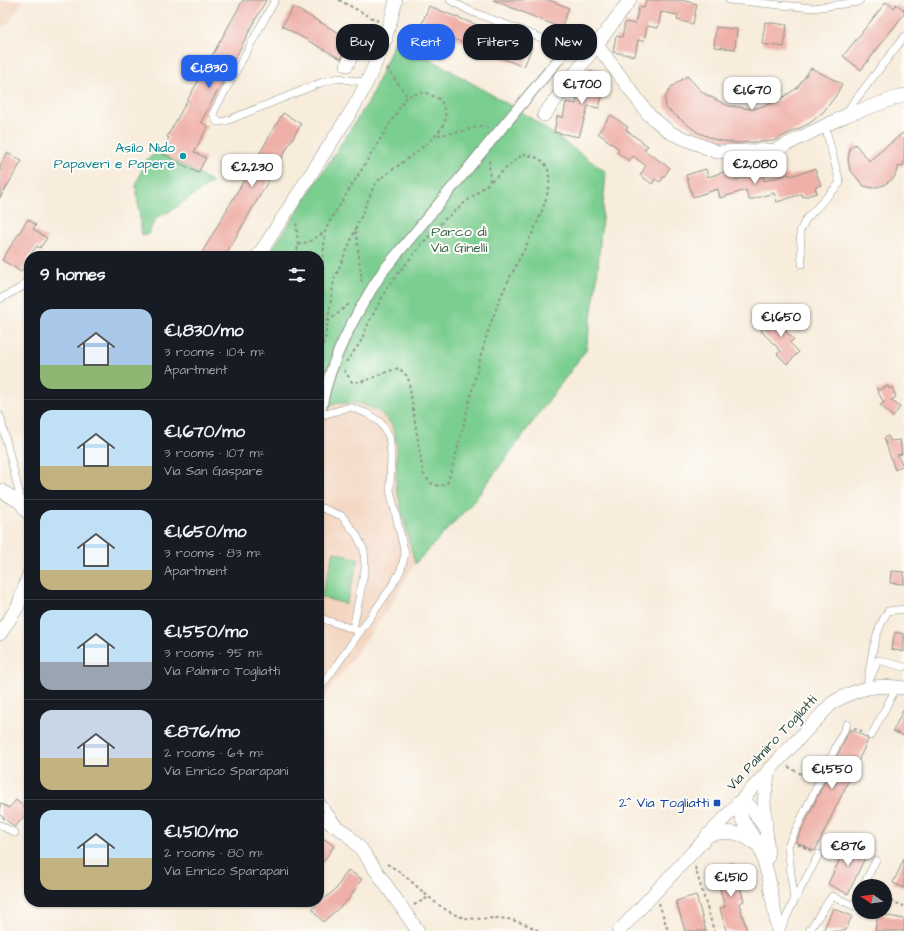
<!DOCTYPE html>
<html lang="en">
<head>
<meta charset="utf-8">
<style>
  body { margin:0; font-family:"Architects Daughter",sans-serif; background:#20242c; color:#f1f3f6; height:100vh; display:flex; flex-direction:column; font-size:15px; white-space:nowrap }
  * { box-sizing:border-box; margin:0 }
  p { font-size:13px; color:#9ea1a6 }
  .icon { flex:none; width:22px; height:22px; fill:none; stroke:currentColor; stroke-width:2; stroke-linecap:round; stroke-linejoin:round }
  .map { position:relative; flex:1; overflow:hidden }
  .drawer { position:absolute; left:24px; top:251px; width:300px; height:656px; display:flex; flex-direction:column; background:#171b24; border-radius:16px; box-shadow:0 1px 3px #0004 }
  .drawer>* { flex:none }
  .guide { position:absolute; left:336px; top:24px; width:380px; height:36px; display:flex; gap:8px }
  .needle { width:26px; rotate:283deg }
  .tools { position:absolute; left:852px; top:879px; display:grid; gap:8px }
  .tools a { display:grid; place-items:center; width:40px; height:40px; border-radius:50%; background:#171b24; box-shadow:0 1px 3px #0004; font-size:20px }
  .price { position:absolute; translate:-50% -34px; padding:0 9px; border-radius:8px; background:#fff; color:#222; font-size:13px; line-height:26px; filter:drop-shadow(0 1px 2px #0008) }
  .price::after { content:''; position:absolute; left:50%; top:24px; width:12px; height:9px; margin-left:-6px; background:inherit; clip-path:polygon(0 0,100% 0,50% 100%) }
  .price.active { background:#2563eb; color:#fff }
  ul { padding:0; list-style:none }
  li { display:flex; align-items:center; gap:12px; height:100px; padding:0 16px }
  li+li { border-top:1px solid #363941 }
  li span { display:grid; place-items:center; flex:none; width:112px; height:80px; border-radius:12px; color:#555 }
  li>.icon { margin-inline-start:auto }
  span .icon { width:48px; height:48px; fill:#fffc; stroke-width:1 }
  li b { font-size:17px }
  h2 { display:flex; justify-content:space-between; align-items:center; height:48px; padding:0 16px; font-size:17px }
  .chip { padding:0 14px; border-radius:16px; background:#171b24; box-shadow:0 1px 3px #0004; font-size:14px; line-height:36px }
  .chip.active { background:#2563eb; color:#fff }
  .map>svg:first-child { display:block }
  .built { fill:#f3d4bf }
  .green { fill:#7ace90; stroke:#4c8662 }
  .building { fill:#efb0a9 }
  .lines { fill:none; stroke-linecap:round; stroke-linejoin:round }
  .service-casing { stroke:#8c9488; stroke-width:8 }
  .pedestrian-casing { stroke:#8c9488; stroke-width:12 }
  .minor-casing { stroke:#8c9488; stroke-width:14 }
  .path { stroke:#8c9488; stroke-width:2; stroke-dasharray:3 3; stroke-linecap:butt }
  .service { stroke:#fff; stroke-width:7 }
  .pedestrian { stroke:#fff; stroke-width:10 }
  .minor { stroke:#fff; stroke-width:13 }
  .culture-dot { fill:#0f9aa8; stroke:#fdfcf7; stroke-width:1.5 }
  .transit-dot { fill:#1a4fb4; stroke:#fdfcf7; stroke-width:1.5 }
  .labels { text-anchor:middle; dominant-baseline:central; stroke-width:4; stroke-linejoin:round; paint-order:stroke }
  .culture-label { font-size:14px; fill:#0d838f; stroke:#fdfcf7; text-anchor:end }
  .park-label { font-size:14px; fill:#36614b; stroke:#fdfcf7 }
  .street-label { font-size:14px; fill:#1f3d34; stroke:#fdfcf7 }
  .transit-label { font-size:14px; fill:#164399; stroke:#fdfcf7; text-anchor:end }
</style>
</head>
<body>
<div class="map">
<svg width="904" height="931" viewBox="0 0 904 931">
  <rect width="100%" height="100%" fill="#fdfcf7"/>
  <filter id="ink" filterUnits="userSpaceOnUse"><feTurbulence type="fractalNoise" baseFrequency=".025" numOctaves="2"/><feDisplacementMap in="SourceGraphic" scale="8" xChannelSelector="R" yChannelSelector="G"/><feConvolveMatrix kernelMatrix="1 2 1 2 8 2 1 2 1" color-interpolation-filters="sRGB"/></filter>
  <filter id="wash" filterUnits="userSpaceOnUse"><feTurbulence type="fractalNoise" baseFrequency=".012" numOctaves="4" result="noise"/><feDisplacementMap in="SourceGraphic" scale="16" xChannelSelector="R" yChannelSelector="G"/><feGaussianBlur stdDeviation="0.9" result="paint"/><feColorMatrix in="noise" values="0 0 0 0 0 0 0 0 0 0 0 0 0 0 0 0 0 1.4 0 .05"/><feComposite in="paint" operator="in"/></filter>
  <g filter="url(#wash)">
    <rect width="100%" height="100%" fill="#f8ecdb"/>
    <g class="built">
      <polygon points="0,0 23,0 8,24 0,27"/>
      <polygon points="337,403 359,403 380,412 392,425 397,445 396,487 415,564 392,603 319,705 319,410"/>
    </g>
    <g class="green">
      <polygon points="396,39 525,114 606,172 597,279 586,350 474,501 415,564 396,487 397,445 392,425 380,412 359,403 337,403 319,410 319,256 268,256 369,101"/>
      <polygon points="161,153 213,182 169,212 157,217 147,235 142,235 136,186 145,161 155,154"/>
      <polygon points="334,552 359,559 346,604 321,597"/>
    </g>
    <g id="blocks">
      <g class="building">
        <polygon points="243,0 266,0 201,122 208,126 194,152 206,158 198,173 161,153 169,138 167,137"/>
        <polygon points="493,0 549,0 569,8 561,28"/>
        <polygon points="646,0 682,0 697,4 693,24 677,20 678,15 661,12 658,28 647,26 644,41 638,40 635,56 613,52 616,36 622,37 625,22 635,24 639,7 644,8"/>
        <polygon points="886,2 894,8 896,4 904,10 904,14 861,70 843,56"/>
        <polygon points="429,6 532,47 524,67 421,26"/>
        <polygon points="293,7 343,35 350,41 341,59 282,26"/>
        <polygon points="765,22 787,25 784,47 762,44"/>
        <polygon points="716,27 737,29 735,49 714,47"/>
        <polygon points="811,68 842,84 835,97 823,112 810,123 773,141 737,143 716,140 697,132 666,108 665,98 671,87 687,76 703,93 729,106 753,109 776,102 797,88"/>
        <polygon points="588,71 608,75 599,108 588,106 579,137 554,132 557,116 563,118 566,102 576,104 579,87 584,88"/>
        <polygon points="283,113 301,124 225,256 200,256"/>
        <polygon points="611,115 628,127 626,130 648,146 644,150 670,168 660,182 655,179 652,184 640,175 646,166 633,156 629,161 617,152 619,149 598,133"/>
        <polygon points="904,132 904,165 898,167 894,178 884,185 873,188 864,186 850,170 848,160 850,148 855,144 869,161"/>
        <polygon points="7,153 22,161 0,198 0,165"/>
        <polygon points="706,169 708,177 733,169 736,180 762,172 764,181 789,174 790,176 815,169 821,185 815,187 817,193 803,197 802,194 777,202 774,193 749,200 746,190 720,198 718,189 693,197 686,175"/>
        <polygon points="28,219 36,225 33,229 47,238 40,248 37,246 29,256 21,272 2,260"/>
        <polygon points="777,314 790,326 785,331 794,339 790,343 799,352 787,364 777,354 781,351 761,331"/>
        <polygon points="888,386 889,389 892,387 896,397 891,400 900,407 893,417 880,405 884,403 876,388 879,390"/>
        <polygon points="888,436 891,441 900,440 902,454 897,455 903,465 895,470 884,438"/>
        <polygon points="891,571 904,572 904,584 890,583"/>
        <polygon points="895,632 904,634 904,652 891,649"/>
        <polygon points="904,708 904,736 893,731"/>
        <polygon points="850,729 866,737 868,740 815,851 796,842"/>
        <polygon points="16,800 29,811 15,827 0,815 0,803 9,808"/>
        <polygon points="319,835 334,846 319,868"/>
        <polygon points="849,840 869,849 848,894 828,884"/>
        <polygon points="904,859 904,888 893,883"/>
        <polygon points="733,863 744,901 739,903 747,931 726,931 720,908 725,907 714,869"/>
        <polygon points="348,870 362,879 348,900 323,922 312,909 336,889"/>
        <polygon points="696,895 706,931 685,931 676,901"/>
        <polygon points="833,908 852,916 845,931 823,931"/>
        <polygon points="878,914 904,919 904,931 875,931"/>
      </g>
    </g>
  </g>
  <g filter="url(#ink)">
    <use href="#blocks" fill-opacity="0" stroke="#8c9488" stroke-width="1"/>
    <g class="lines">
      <g class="service-casing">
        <g id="service">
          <polyline points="275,0 213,113 217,122 226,121 323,82 338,78 368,83"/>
          <polyline points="450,0 470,11 589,56"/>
          <polyline points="729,0 813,8 858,2 860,0"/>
          <polyline points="847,115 850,107 904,37"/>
          <polyline points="802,264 800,231 806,219 840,183 825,126"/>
          <polyline points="0,299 22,287 29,278"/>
          <polyline points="0,416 19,492 20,502"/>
          <polyline points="319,416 350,407 366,413 380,422 389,436 391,454 390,490 405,554 401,570 390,589 319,690"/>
          <polyline points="319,509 322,508 342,516 356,534 364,550 365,568 353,629 360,632"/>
          <polyline points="323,619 353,629"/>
          <polyline points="871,677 878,660 904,667"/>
          <path d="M867,687c4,-28 6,-52 21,-76l16,-2"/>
          <polyline points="871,736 897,686"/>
          <polyline points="319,799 338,824"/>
          <polyline points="0,825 15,833"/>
          <polyline points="863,886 876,860"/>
          <polyline points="794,901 788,846 847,724"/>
          <polyline points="780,931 794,901 819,854"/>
          <polyline points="809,931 832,896 854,906 859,894"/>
        </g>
      </g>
      <g class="pedestrian-casing">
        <path id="pedestrian" d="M320,416c7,-52 35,-102 63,-145l185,-223"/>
      </g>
      <g class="minor-casing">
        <g id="minor">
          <polyline points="350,32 361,38"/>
          <polyline points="597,45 649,115 671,133 717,152 775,150 847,115 904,95"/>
          <polyline points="347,65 361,38 386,39"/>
          <polyline points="544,115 630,0"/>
          <path d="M258,256l96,-149c19,-34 33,-68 42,-107"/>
          <polyline points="0,490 20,502 29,514"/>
          <polyline points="0,634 18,606 29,574"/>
          <polyline points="737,804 743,821 760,848 768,875 778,931"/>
          <polyline points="737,804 750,806 765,828"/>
          <polyline points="319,816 346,833 361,849 418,931"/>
          <path d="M707,835c22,-4 30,-5 49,9"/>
          <polyline points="768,857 764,801 769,769"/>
          <path d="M619,931l213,-228c23,-14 45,-20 72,-15"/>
        </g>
      </g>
      <g class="path">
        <polyline points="339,0 378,21"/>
        <polyline points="387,68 407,96"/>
        <polyline points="438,135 459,132 482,126 489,128"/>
        <polyline points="356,231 362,284"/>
        <polyline points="298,245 310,241 325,232"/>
        <polyline points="296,256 298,245 296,220"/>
        <path d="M319,311l6,-79 3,-8 79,-128 18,-4 16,8c2,7 6,14 4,21 -4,17 -50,46 -65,58l-6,7 -40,94 -9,59 -6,11"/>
        <polyline points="328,322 350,303"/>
        <polyline points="346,362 360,343 369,322 388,286 422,244 445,219 490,182 489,158"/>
        <path d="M344,370l8,12c16,1 30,-10 47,-14l9,9 15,96 7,10 9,3 8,-2c21,-63 29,-131 56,-192 12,-28 50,-88 46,-117 -1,-15 -14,-19 -26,-21l-33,28"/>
        <polyline points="854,728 863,732"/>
        <polyline points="788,767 811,779"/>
        <polyline points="798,844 812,851"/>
        <path d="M387,864c25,13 42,39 69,51 13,6 28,3 43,3 14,1 28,6 40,13"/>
        <polyline points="695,867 714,931"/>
        <polyline points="885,899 904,906"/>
        <polyline points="659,903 668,931"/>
        <polyline points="414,905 429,897"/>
      </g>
      <use href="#service" class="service"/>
      <use href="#pedestrian" class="pedestrian"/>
      <use href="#minor" class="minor"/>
    </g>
  </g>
  <circle class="culture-dot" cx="183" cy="156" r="4"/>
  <rect class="transit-dot" x="713" y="799" width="8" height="8" rx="2"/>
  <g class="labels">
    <g class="culture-label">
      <text x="175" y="148">Asilo Nido<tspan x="175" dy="16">Papaveri e Papere</tspan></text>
    </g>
    <g class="park-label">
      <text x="459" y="232">Parco di<tspan x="459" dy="16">Via Ginelli</tspan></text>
    </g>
    <g class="street-label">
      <text transform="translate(772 743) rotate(-47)">Via Palmiro Togliatti</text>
    </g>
    <g class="transit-label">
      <text x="709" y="803">2^ Via Togliatti</text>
    </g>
  </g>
</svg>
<div class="tools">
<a><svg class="needle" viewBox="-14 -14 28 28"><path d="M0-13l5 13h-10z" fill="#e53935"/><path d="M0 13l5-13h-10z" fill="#9ea1a6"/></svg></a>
</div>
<b class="price active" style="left:209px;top:89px">€1,830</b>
<b class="price" style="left:582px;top:105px">€1,700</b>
<b class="price" style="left:752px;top:111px">€1,670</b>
<b class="price" style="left:755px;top:185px">€2,080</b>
<b class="price" style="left:252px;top:188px">€2,230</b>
<b class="price" style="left:781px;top:338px">€1,650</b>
<b class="price" style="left:832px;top:790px">€1,550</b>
<b class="price" style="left:848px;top:867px">€876</b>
<b class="price" style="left:731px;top:898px">€1,510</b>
<div class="guide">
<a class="chip">Buy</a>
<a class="chip active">Rent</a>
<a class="chip">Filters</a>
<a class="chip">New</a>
</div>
<section class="drawer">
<h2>9 homes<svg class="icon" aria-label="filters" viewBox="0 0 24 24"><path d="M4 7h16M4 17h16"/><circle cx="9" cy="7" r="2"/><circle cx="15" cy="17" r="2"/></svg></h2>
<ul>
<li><span style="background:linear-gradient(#a9c7e8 70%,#8fb573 0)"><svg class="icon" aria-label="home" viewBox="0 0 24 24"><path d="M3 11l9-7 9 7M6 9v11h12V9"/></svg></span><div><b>€1,830/mo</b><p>3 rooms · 104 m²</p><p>Apartment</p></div></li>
<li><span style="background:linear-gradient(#bfe0f5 70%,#c2b280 0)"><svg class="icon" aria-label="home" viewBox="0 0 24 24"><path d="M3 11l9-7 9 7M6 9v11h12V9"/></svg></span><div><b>€1,670/mo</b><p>3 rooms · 107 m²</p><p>Via San Gaspare</p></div></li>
<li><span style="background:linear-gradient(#bfe0f5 75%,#c2b280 0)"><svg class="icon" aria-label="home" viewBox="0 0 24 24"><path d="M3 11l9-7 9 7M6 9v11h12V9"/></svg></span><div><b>€1,650/mo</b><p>3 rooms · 83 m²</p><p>Apartment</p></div></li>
<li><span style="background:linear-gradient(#bfe0f5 65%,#9aa5b1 0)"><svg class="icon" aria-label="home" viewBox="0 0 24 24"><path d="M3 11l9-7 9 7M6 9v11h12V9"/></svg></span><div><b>€1,550/mo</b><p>3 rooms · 95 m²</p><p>Via Palmiro Togliatti</p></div></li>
<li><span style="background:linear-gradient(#c9d6e8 60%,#c2b280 0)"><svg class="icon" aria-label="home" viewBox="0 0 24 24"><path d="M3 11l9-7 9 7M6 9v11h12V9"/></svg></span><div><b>€876/mo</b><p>2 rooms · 64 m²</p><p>Via Enrico Sparapani</p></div></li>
<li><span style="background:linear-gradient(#bfe0f5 60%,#c2b280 0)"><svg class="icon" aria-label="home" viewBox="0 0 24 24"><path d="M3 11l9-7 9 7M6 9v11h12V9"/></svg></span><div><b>€1,510/mo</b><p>2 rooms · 80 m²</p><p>Via Enrico Sparapani</p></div></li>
</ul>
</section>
</div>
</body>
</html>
